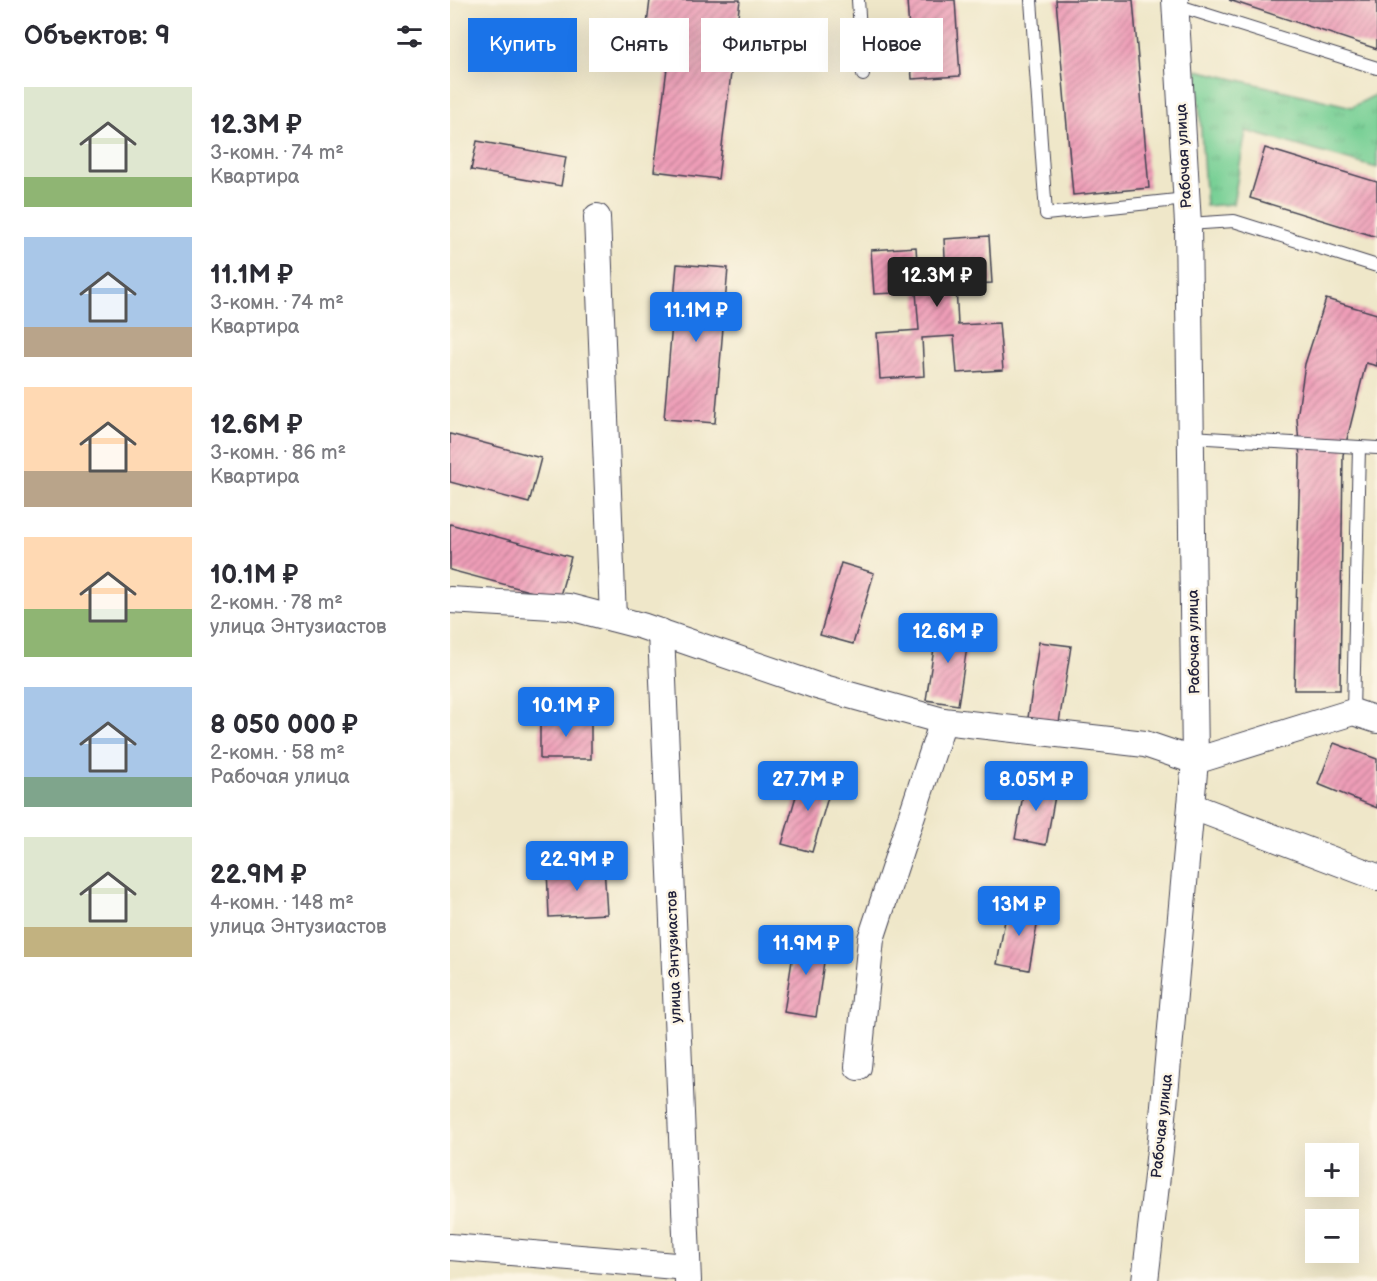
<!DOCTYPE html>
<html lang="ru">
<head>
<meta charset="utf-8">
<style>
  body { margin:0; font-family:"Balsamiq Sans",sans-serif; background:#f7f7f7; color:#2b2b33; height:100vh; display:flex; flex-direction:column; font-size:22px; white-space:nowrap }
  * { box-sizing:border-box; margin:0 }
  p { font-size:20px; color:#7c7c81 }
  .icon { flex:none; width:33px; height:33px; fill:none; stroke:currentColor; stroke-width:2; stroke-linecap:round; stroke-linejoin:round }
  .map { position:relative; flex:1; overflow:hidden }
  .drawer { display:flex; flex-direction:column; background:#fff; width:450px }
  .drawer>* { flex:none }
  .hud { position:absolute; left:18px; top:18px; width:570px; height:54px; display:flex; gap:12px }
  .buttons { position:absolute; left:855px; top:1143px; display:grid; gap:12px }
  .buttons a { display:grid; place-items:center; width:54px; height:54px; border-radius:0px; background:#fff; box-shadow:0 6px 24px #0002; font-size:30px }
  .price { position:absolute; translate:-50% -51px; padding:0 14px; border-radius:6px; background:#1a73e8; color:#fff; font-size:20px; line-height:39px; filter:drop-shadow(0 2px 3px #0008) }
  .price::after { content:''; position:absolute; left:50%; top:36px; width:18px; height:14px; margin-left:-9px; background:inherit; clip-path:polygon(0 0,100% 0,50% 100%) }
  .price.current { background:#222; color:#fff }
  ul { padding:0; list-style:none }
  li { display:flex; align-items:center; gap:18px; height:150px; padding:0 24px }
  li span { display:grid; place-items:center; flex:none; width:168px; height:120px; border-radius:0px; color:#555 }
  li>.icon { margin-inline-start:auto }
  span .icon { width:72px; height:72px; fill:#fffc; stroke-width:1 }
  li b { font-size:26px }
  h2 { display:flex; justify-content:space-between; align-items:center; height:72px; padding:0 24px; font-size:26px }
  .chip { padding:0 21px; border-radius:0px; background:#fff; box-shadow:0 6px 24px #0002; font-size:21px; line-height:54px }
  .chip.current { background:#1a73e8; color:#fff }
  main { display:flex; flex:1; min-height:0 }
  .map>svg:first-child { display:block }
  .grass { fill:url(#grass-tufts); stroke:#4e7968; stroke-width:1.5 }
  .building { fill:url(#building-hatch) }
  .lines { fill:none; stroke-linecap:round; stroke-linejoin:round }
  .lane-casing { stroke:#414050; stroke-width:14 }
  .street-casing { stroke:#414050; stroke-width:28 }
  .lane { stroke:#fff; stroke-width:12 }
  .street { stroke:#fff; stroke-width:26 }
  .labels { text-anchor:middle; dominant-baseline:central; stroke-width:5; stroke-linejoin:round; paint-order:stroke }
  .street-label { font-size:15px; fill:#22223b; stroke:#fcf5e5 }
</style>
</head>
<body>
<main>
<section class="drawer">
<h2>Объектов: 9<svg class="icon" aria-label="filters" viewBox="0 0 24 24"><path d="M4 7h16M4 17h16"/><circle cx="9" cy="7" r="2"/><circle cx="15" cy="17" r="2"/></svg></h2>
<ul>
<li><span style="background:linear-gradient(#dfe7d0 75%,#8fb573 0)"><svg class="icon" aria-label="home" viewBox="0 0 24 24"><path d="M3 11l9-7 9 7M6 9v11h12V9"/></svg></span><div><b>12.3M ₽</b><p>3-комн. · 74 m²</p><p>Квартира</p></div></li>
<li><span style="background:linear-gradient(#a9c7e8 75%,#b9a48a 0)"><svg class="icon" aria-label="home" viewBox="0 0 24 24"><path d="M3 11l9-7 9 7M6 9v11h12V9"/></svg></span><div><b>11.1M ₽</b><p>3-комн. · 74 m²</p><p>Квартира</p></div></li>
<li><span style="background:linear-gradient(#ffd9b3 70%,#b9a48a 0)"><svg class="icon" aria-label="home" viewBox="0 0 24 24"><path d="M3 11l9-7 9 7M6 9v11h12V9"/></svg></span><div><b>12.6M ₽</b><p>3-комн. · 86 m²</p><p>Квартира</p></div></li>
<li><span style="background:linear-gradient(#ffd9b3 60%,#8fb573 0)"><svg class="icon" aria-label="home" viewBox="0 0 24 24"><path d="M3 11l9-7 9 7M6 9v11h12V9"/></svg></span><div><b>10.1M ₽</b><p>2-комн. · 78 m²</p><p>улица Энтузиастов</p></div></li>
<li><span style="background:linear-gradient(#a9c7e8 75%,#7fa58c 0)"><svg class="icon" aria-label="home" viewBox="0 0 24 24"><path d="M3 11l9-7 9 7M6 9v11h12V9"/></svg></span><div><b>8 050 000 ₽</b><p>2-комн. · 58 m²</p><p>Рабочая улица</p></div></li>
<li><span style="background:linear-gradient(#dfe7d0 75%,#c2b280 0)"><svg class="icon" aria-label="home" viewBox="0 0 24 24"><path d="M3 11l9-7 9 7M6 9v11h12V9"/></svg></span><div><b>22.9M ₽</b><p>4-комн. · 148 m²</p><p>улица Энтузиастов</p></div></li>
</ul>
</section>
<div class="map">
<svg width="927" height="1281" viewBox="0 0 927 1281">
  <defs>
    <pattern id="grass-tufts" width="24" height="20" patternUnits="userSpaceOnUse" patternTransform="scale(1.5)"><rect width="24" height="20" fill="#79d096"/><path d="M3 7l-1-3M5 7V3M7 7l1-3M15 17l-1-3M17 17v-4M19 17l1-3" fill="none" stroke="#68b282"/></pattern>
    <pattern id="building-hatch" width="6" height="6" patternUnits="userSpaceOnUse" patternTransform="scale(1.5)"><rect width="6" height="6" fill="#ee9db7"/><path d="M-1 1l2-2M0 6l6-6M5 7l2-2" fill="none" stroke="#c08096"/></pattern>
  </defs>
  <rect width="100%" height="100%" fill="#fcf5e5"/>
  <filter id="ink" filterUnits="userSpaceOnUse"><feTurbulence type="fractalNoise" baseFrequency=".0167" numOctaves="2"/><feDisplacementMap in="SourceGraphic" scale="12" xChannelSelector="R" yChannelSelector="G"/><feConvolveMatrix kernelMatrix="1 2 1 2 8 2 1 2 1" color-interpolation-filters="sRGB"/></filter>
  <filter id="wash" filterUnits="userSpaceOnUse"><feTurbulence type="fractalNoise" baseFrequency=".008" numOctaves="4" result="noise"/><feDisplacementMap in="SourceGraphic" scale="24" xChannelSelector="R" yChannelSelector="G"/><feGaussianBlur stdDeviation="1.35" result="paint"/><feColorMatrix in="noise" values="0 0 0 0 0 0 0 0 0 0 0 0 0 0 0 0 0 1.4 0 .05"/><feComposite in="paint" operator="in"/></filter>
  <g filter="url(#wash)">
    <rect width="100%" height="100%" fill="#efe7c9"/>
    <polygon class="grass" points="747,70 902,107 927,94 927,168 796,131 783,204 756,206"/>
    <g id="blocks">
      <g class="building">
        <polygon points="200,0 290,0 268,179 204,171 220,44 195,41"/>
        <polygon points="457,0 505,0 510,76 462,79"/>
        <polygon points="606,0 683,0 699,188 623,195"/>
        <polygon points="779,0 927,0 927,49"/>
        <polygon points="27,141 116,157 111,186 21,170"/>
        <polygon points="815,148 927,182 927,237 800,198"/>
        <polygon points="539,236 542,283 506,285 508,325 549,323 553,370 507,373 504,336 472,338 474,376 430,379 427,333 469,330 466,292 424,294 421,250 466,247 468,277 496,275 494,239"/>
        <polygon points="227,264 278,268 265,423 214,419"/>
        <polygon points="876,299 927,314 927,366 916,363 893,455 890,690 844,690 850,458 847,418 855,364"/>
        <polygon points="0,434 91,458 79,503 0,482"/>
        <polygon points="0,524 121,557 109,599 0,570"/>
        <polygon points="391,563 424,573 403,644 370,635"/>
        <polygon points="488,623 520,628 508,705 476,700"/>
        <polygon points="589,642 621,646 609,723 578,718"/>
        <rect x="90" y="718" width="51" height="41"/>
        <polygon points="884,743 927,759 927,808 868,784"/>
        <polygon points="353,772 383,780 362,852 332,844"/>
        <polygon points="576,779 607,785 596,845 565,839"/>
        <polygon points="154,866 157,914 99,917 97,869"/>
        <polygon points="558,904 590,909 579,970 547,964"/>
        <polygon points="346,935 377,941 366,1017 334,1012"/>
      </g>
    </g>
  </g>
  <g filter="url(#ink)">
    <use href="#blocks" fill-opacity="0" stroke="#414050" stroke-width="1.5"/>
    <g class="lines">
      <g class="lane-casing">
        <g id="lane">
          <polyline points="408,0 413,75"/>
          <polyline points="581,0 596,214 736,199"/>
          <polyline points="726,5 927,68"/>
          <polyline points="738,224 784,221 927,266"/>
          <polyline points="741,437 927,448"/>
          <polyline points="903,712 909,447"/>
        </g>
      </g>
      <g class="street-casing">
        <g id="street">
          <polyline points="147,217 163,618"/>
          <polyline points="0,600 119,607 192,626 367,686 493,721 695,744 745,761 903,712 927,720"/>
          <polyline points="211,632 238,1281"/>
          <polyline points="741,806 927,877"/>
          <polyline points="408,1067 421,939 493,721"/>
          <polyline points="0,1247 237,1267"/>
          <polyline points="695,1281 710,1150 745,761 738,224 725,0"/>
        </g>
      </g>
      <use href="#lane" class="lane"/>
      <use href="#street" class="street"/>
    </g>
  </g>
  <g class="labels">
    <g class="street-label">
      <text transform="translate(734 156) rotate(-93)">Рабочая улица</text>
      <text transform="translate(744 642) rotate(-91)">Рабочая улица</text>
      <text transform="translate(224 957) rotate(-92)">улица Энтузиастов</text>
      <text transform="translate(712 1126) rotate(-84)">Рабочая улица</text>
    </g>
  </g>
</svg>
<div class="buttons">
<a>+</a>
<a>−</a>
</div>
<b class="price current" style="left:487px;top:308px">12.3M ₽</b>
<b class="price" style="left:246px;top:343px">11.1M ₽</b>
<b class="price" style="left:498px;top:664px">12.6M ₽</b>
<b class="price" style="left:116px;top:738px">10.1M ₽</b>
<b class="price" style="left:358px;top:812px">27.7M ₽</b>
<b class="price" style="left:586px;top:812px">8.05M ₽</b>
<b class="price" style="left:127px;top:892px">22.9M ₽</b>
<b class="price" style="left:569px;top:937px">13M ₽</b>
<b class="price" style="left:356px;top:976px">11.9M ₽</b>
<div class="hud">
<a class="chip current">Купить</a>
<a class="chip">Снять</a>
<a class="chip">Фильтры</a>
<a class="chip">Новое</a>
</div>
</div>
</main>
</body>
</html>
